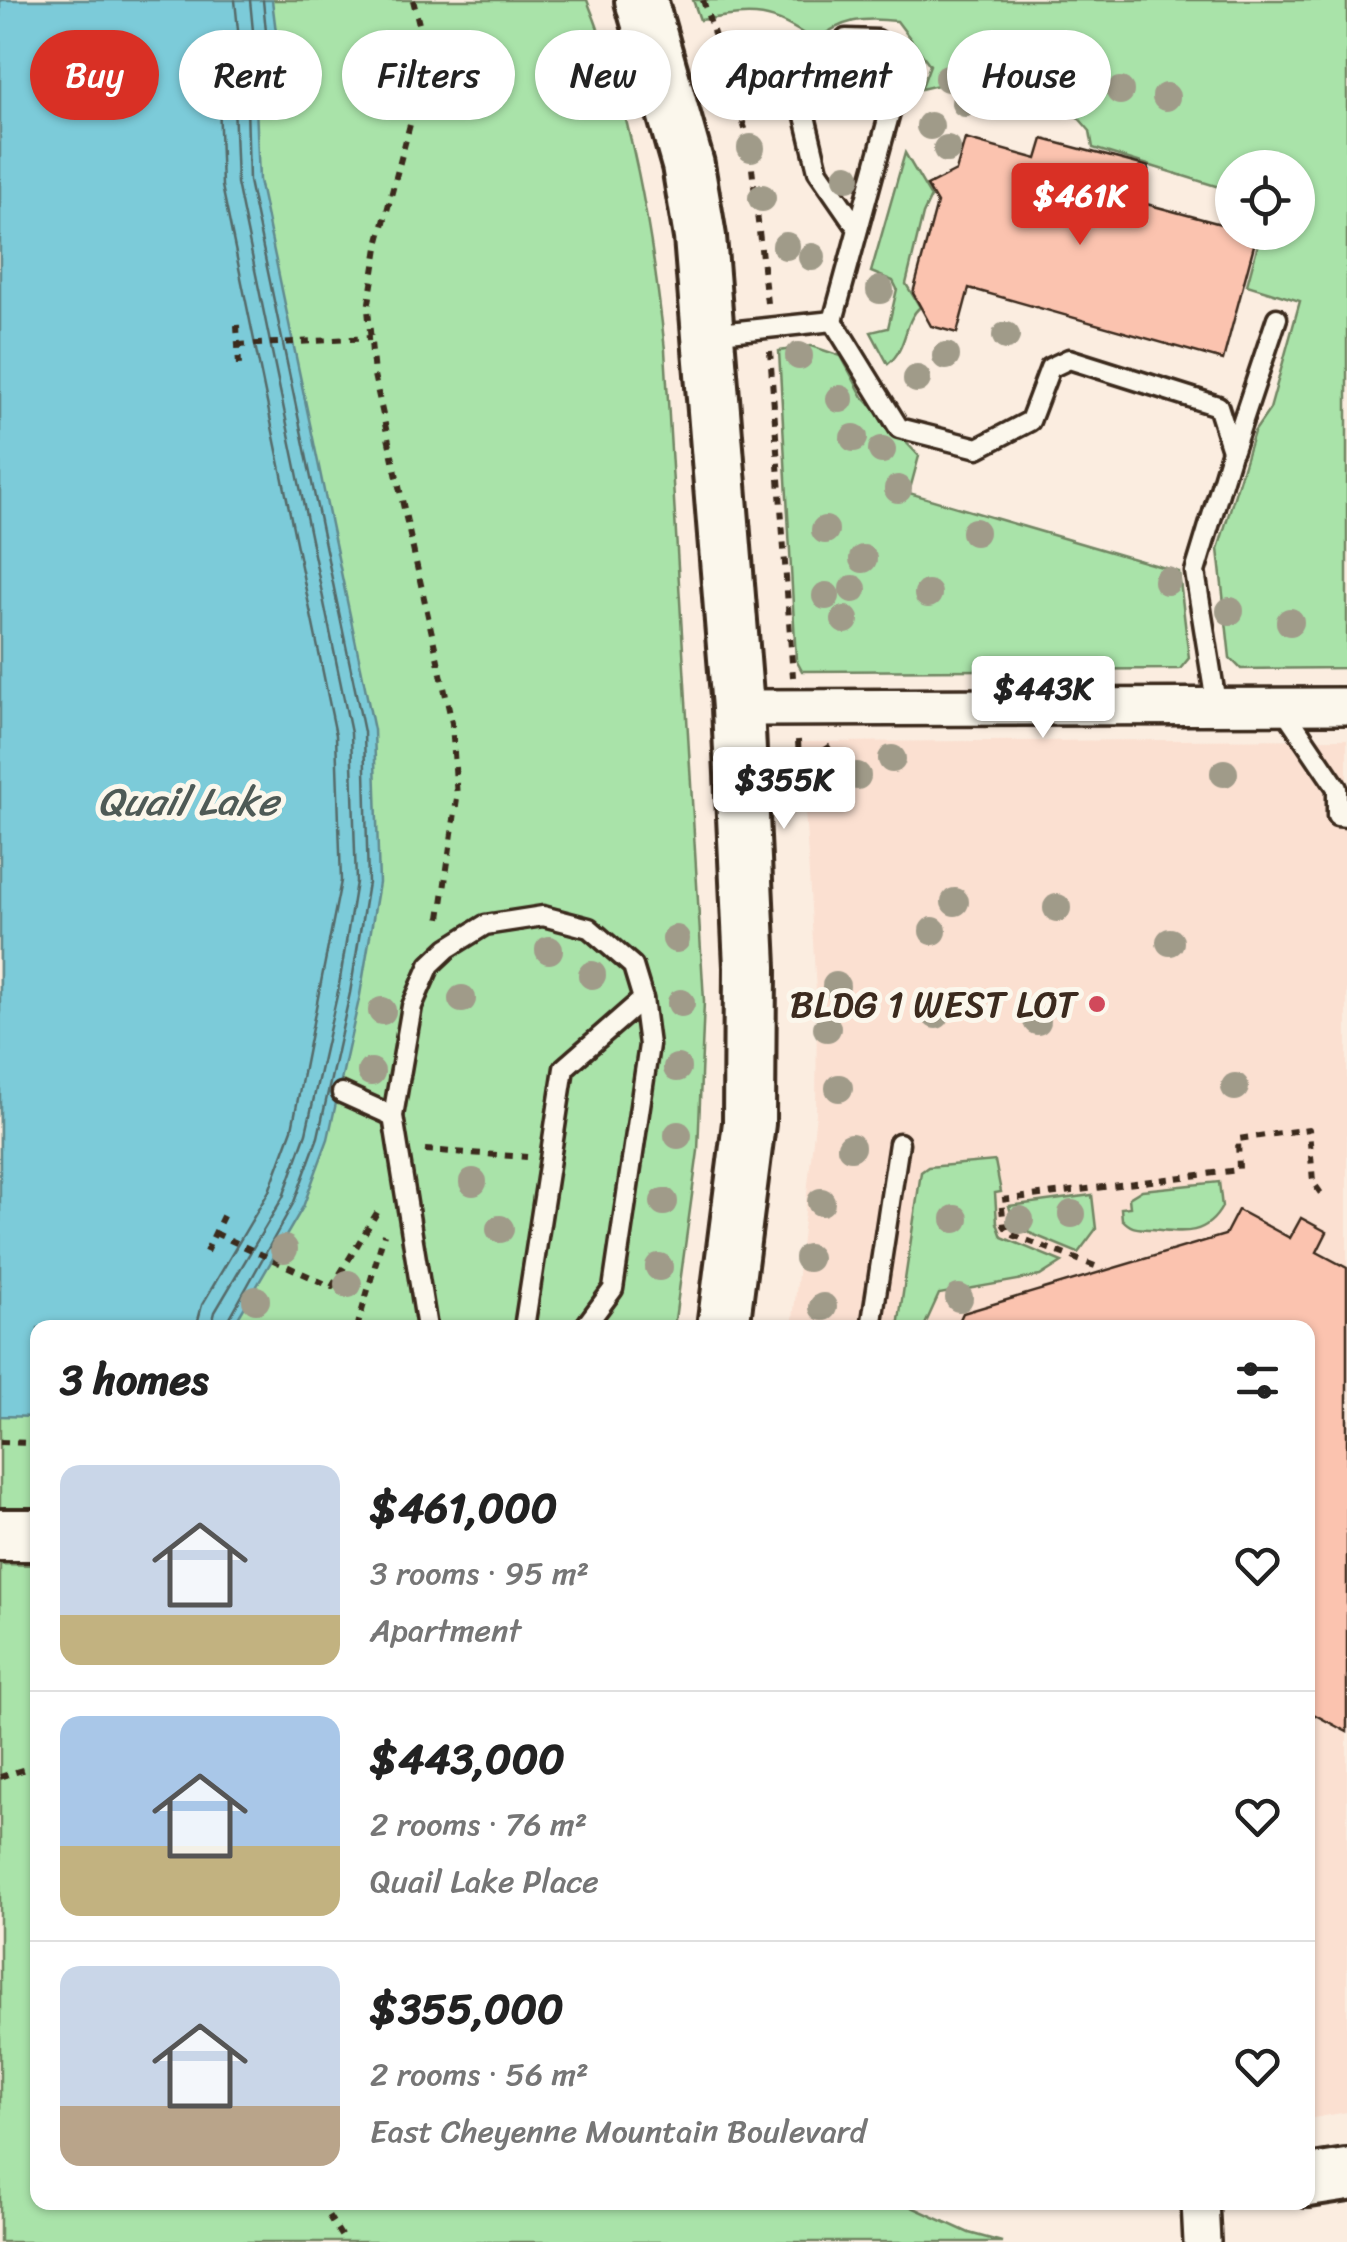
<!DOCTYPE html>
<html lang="en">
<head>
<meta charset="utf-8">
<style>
  body { margin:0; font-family:Sriracha,sans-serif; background:#f6f6f6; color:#222; height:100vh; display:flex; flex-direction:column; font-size:38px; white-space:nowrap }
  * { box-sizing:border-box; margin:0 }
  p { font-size:32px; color:#767676 }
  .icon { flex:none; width:55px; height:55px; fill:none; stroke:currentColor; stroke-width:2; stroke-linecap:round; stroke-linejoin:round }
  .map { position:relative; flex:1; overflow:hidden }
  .side { position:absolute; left:30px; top:1320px; width:1285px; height:890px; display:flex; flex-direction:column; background:#fff; border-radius:20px; box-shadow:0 2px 8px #0004 }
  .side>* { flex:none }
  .top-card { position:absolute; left:30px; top:30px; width:1288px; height:90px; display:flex; gap:20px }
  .controls { position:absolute; left:1215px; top:150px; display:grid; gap:20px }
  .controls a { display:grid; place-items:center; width:100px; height:100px; border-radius:50%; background:#fff; box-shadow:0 2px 8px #0004; font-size:50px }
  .price { position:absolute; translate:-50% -85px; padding:0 22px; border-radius:10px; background:#fff; color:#222; font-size:32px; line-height:65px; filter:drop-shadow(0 2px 5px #0008) }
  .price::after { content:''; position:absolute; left:50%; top:60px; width:30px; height:22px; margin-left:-15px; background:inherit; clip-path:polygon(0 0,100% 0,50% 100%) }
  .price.on { background:#d93025; color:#fff }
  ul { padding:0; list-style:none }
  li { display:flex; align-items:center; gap:30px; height:250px; padding:0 30px }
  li+li { border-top:2px solid #e0e0e0 }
  li span { display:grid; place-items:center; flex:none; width:280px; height:200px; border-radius:20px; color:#555 }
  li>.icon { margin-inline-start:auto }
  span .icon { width:120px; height:120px; fill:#fffc; stroke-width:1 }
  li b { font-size:42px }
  h2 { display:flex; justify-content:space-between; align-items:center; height:120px; padding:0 30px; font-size:42px }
  .tag { padding:0 35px; border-radius:45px; background:#fff; box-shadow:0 2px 8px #0004; font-size:35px; line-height:90px }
  .tag.on { background:#d93025; color:#fff }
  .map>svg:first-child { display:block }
  .built { fill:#fbe0d1 }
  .green { fill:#a9e3a9; stroke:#728664; stroke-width:2.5 }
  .water { fill:#7ccbd9; stroke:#628b8e; stroke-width:2.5 }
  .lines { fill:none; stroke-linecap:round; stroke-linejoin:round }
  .shore { stroke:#556a69; stroke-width:2.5 }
  .building { fill:#fbc3af; stroke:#3b2a1e; stroke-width:2.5 }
  .lane-casing { stroke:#3b2a1e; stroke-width:25 }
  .street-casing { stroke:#3b2a1e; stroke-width:42 }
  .secondary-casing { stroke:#3b2a1e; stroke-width:58 }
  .path { stroke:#3b2a1e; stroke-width:6; stroke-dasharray:8 8; stroke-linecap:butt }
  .lane { stroke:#fbf7ec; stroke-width:18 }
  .street { stroke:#fbf7ec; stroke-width:35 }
  .secondary { stroke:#fbf7ec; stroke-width:50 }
  .tree { fill:#a09b89 }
  .poi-dot { fill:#d1495b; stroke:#fbf7ec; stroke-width:4 }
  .labels { text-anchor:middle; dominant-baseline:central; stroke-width:10; stroke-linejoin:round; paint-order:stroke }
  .poi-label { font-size:38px; fill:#3b2a1e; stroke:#fbf7ec; text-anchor:end }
  .water-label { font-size:40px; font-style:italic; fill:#4e5a56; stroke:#fbf7ec }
</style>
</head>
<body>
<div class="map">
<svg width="1347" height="2242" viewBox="0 0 1347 2242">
  <rect width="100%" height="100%" fill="#fbede0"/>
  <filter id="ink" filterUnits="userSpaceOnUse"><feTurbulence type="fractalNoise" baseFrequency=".01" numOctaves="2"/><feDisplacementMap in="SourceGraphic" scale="20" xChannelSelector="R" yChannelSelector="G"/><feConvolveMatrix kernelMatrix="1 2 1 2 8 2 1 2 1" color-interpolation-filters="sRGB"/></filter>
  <g filter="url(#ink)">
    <polygon class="built" points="1347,739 1347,2112 1308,2119 1308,1328 792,1328 816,1113 817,1008 801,742"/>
    <g class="green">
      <path d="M0,0h587c45,111 65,231 78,350l39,651 -6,150 -24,176 -636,1 -1,183h-37z"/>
      <path d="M693,0h654v668l-106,1 -11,-11 -12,-109 36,-117 16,-23 30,-108 -53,-16 14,-52 37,-1v-64h-66v23l-139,-43 -3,-17 -21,-24 -105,-28 -43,10 9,-24 -33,-44c-35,-4 -54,-2 -82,20 -48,-32 -59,-29 -115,-21z"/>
      <path d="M905,153l26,44 -8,17 -17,70 14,23c-17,15 -12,41 -32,57l-17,-32 17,-4 9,-39 -4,-8 -22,-9z"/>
      <polygon points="811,346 841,356 863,397 919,456 909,493 1179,572 1189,658 1180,669 802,671 796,660 779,351"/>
      <polygon points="995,1161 1001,1192 995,1193 997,1223 1002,1237 1062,1262 1040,1276 939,1294 924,1327 898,1327 921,1172 928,1167"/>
      <path d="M1219,1182l3,25c-17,31 -42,25 -71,22 -13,-1 -19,1 -29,-10l-1,-11 9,-1 -1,-9 13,-8z"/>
      <polygon points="1092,1195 1096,1229 1078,1253 1015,1227 1009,1206"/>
      <polygon points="0,1564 37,1565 38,2202 901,2202 969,2233 1002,2242 0,2242"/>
    </g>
    <polygon class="water" points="0,0 272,0 276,32 256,105 259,180 374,730 379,883 360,995 328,1139 303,1207 237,1320 231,1327 38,1328 37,1417 0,1416"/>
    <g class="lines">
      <g class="shore">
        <polyline points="196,1328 202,1305 269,1191 292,1129 341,881 336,735 222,186 219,101 238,30 235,0"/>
        <polyline points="211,1328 215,1312 283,1197 306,1133 338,991 356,882 351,733 237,183 234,103 253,31 250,0"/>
        <polyline points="224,1328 294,1202 318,1137 350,993 368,883 364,732 249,181 247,104 266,32 263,0"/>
      </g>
    </g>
    <g class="building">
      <polygon points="965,139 1037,159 1043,139 1149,167 1139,202 1232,227 1232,232 1257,234 1223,360 969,288 957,333 931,326 913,293 937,203 927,186 956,171"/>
      <polygon points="1238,1210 1290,1238 1301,1218 1327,1232 1317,1252 1347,1268 1347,1732 1308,1711 1308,1328 956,1328 963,1313 1225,1235"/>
    </g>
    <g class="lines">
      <g class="lane-casing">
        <g id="lane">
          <polyline points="833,321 902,68 877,40 846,39 812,70 805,116 818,171 858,229"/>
          <polyline points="710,334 833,321 899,428 978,448 1030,421 1050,368 1069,359 1218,406 1232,450 1195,572 1217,709"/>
          <polyline points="1233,450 1277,318"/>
          <polyline points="1283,708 1337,788 1337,816 1347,817"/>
          <polyline points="342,1093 393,1116"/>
          <polyline points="427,1328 393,1116 412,1006 430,965 448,948 485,925 543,916 589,928 633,966 643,999 649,1045 613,1289 584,1328"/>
          <polyline points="524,1328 564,1068 643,999"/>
          <polyline points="871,1328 899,1143"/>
        </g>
      </g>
      <g class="street-casing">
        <g id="street">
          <polyline points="738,708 1347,706"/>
          <polyline points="1200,2202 1202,2242"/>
        </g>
      </g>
      <g class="secondary-casing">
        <g id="secondary">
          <polyline points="641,0 688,165 700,237 738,708 750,967 749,1123 723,1328"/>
          <polyline points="0,1535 38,1535"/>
          <polyline points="1308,2181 1347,2175"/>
        </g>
      </g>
      <g class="path">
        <polyline points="413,0 425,48 417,98 379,241 368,309 374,375 452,723 457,798 439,925"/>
        <polyline points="703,0 749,141 767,303"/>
        <polyline points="237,325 239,366"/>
        <polyline points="238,345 371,338"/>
        <polyline points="770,351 793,677"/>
        <polyline points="798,740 799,760 810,760 831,746"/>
        <polyline points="425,1150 527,1157"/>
        <polyline points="215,1233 332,1287 381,1206"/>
        <polyline points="206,1252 224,1214"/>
        <polyline points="1095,1266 1010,1234 1004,1225 1001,1200 1239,1170 1238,1139 1309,1129 1313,1182 1322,1195"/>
        <polyline points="357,1328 384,1234"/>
        <polyline points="0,1442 38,1443"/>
        <polyline points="0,1777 38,1765"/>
        <polyline points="320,2202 345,2242"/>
      </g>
      <use href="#lane" class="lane"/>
      <use href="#street" class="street"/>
      <use href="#secondary" class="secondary"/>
    </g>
    <g class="tree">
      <circle cx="781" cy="50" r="14"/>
      <circle cx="948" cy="78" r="14"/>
      <circle cx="850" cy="79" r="14"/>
      <circle cx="1046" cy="89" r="14"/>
      <circle cx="1120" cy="91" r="14"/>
      <circle cx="1166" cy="97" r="14"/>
      <circle cx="744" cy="101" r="14"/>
      <circle cx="965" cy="103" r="14"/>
      <circle cx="930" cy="126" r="14"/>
      <circle cx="751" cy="148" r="14"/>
      <circle cx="947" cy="149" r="14"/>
      <circle cx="847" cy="177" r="14"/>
      <circle cx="762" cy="198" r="14"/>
      <circle cx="786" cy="246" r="14"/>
      <circle cx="812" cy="257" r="14"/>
      <circle cx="880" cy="290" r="14"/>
      <circle cx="1006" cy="336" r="14"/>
      <circle cx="799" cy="356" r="14"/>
      <circle cx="946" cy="356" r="14"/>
      <circle cx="917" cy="379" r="14"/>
      <circle cx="840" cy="399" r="14"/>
      <circle cx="854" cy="438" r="14"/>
      <circle cx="882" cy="450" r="14"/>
      <circle cx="898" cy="489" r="14"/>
      <circle cx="825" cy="530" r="14"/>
      <circle cx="975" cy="532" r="14"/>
      <circle cx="863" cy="559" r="14"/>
      <circle cx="1167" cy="581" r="14"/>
      <circle cx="853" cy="589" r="14"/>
      <circle cx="928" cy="594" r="14"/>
      <circle cx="826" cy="596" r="14"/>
      <circle cx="1230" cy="611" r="14"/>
      <circle cx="845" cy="620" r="14"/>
      <circle cx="1290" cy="622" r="14"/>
      <circle cx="892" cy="759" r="14"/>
      <circle cx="1224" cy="773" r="14"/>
      <circle cx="857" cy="776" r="14"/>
      <circle cx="955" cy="902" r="14"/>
      <circle cx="1057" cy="908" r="14"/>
      <circle cx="933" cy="931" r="14"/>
      <circle cx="676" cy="939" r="14"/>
      <circle cx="1170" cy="942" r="14"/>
      <circle cx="549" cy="950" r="14"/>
      <circle cx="592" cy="975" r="14"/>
      <circle cx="836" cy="986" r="14"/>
      <circle cx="462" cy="999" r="14"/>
      <circle cx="681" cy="1003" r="14"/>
      <circle cx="382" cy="1011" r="14"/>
      <circle cx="936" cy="1015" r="14"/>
      <circle cx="1037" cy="1021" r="14"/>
      <circle cx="827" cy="1028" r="14"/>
      <circle cx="677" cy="1068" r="14"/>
      <circle cx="371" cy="1072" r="14"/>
      <circle cx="1235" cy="1087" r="14"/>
      <circle cx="839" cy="1088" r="14"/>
      <circle cx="678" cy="1135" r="14"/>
      <circle cx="851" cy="1147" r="14"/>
      <circle cx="473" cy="1182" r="14"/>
      <circle cx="664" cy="1202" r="14"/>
      <circle cx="821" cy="1202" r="14"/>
      <circle cx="1072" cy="1214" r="14"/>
      <circle cx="955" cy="1219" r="14"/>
      <circle cx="1020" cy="1220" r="14"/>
      <circle cx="500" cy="1229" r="14"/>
      <circle cx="284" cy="1249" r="14"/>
      <circle cx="808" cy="1258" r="14"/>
      <circle cx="659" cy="1267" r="14"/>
      <circle cx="348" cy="1284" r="14"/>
      <circle cx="959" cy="1298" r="14"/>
      <circle cx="256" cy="1300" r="14"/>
      <circle cx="823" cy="1307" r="14"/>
    </g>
  </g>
  <circle class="poi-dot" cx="1097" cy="1004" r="10"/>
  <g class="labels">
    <g class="poi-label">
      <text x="1077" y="1004">BLDG 1 WEST LOT</text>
    </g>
    <g class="water-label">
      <text x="188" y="801">Quail Lake</text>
    </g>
  </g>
</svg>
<div class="controls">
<a><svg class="icon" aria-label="locate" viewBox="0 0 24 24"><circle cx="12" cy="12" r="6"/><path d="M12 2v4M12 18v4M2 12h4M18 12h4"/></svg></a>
</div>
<b class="price on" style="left:1080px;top:248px">$461K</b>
<b class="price" style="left:1043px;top:741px">$443K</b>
<b class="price" style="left:784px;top:832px">$355K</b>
<div class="top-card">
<a class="tag on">Buy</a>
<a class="tag">Rent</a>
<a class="tag">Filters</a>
<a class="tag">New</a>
<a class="tag">Apartment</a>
<a class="tag">House</a>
</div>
<section class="side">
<h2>3 homes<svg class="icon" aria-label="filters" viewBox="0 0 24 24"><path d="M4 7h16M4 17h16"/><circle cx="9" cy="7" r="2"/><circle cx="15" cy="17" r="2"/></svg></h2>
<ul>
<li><span style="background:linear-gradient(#c9d6e8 75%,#c2b280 0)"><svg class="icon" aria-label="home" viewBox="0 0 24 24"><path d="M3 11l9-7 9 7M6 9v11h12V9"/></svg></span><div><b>$461,000</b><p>3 rooms · 95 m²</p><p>Apartment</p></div><svg class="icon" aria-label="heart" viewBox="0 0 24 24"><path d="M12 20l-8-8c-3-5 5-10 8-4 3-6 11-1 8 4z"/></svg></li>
<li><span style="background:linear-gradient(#a9c7e8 65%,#c2b280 0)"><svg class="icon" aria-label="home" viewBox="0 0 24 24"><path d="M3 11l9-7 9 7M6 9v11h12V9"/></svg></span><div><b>$443,000</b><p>2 rooms · 76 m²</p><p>Quail Lake Place</p></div><svg class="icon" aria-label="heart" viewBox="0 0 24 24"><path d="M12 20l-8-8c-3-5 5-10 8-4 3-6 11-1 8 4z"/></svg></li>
<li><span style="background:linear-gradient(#c9d6e8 70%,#b9a48a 0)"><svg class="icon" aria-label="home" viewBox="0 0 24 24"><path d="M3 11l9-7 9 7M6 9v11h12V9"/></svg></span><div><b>$355,000</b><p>2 rooms · 56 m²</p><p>East Cheyenne Mountain Boulevard</p></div><svg class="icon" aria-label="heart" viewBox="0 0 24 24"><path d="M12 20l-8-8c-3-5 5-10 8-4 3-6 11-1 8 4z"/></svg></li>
</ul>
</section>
</div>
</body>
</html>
